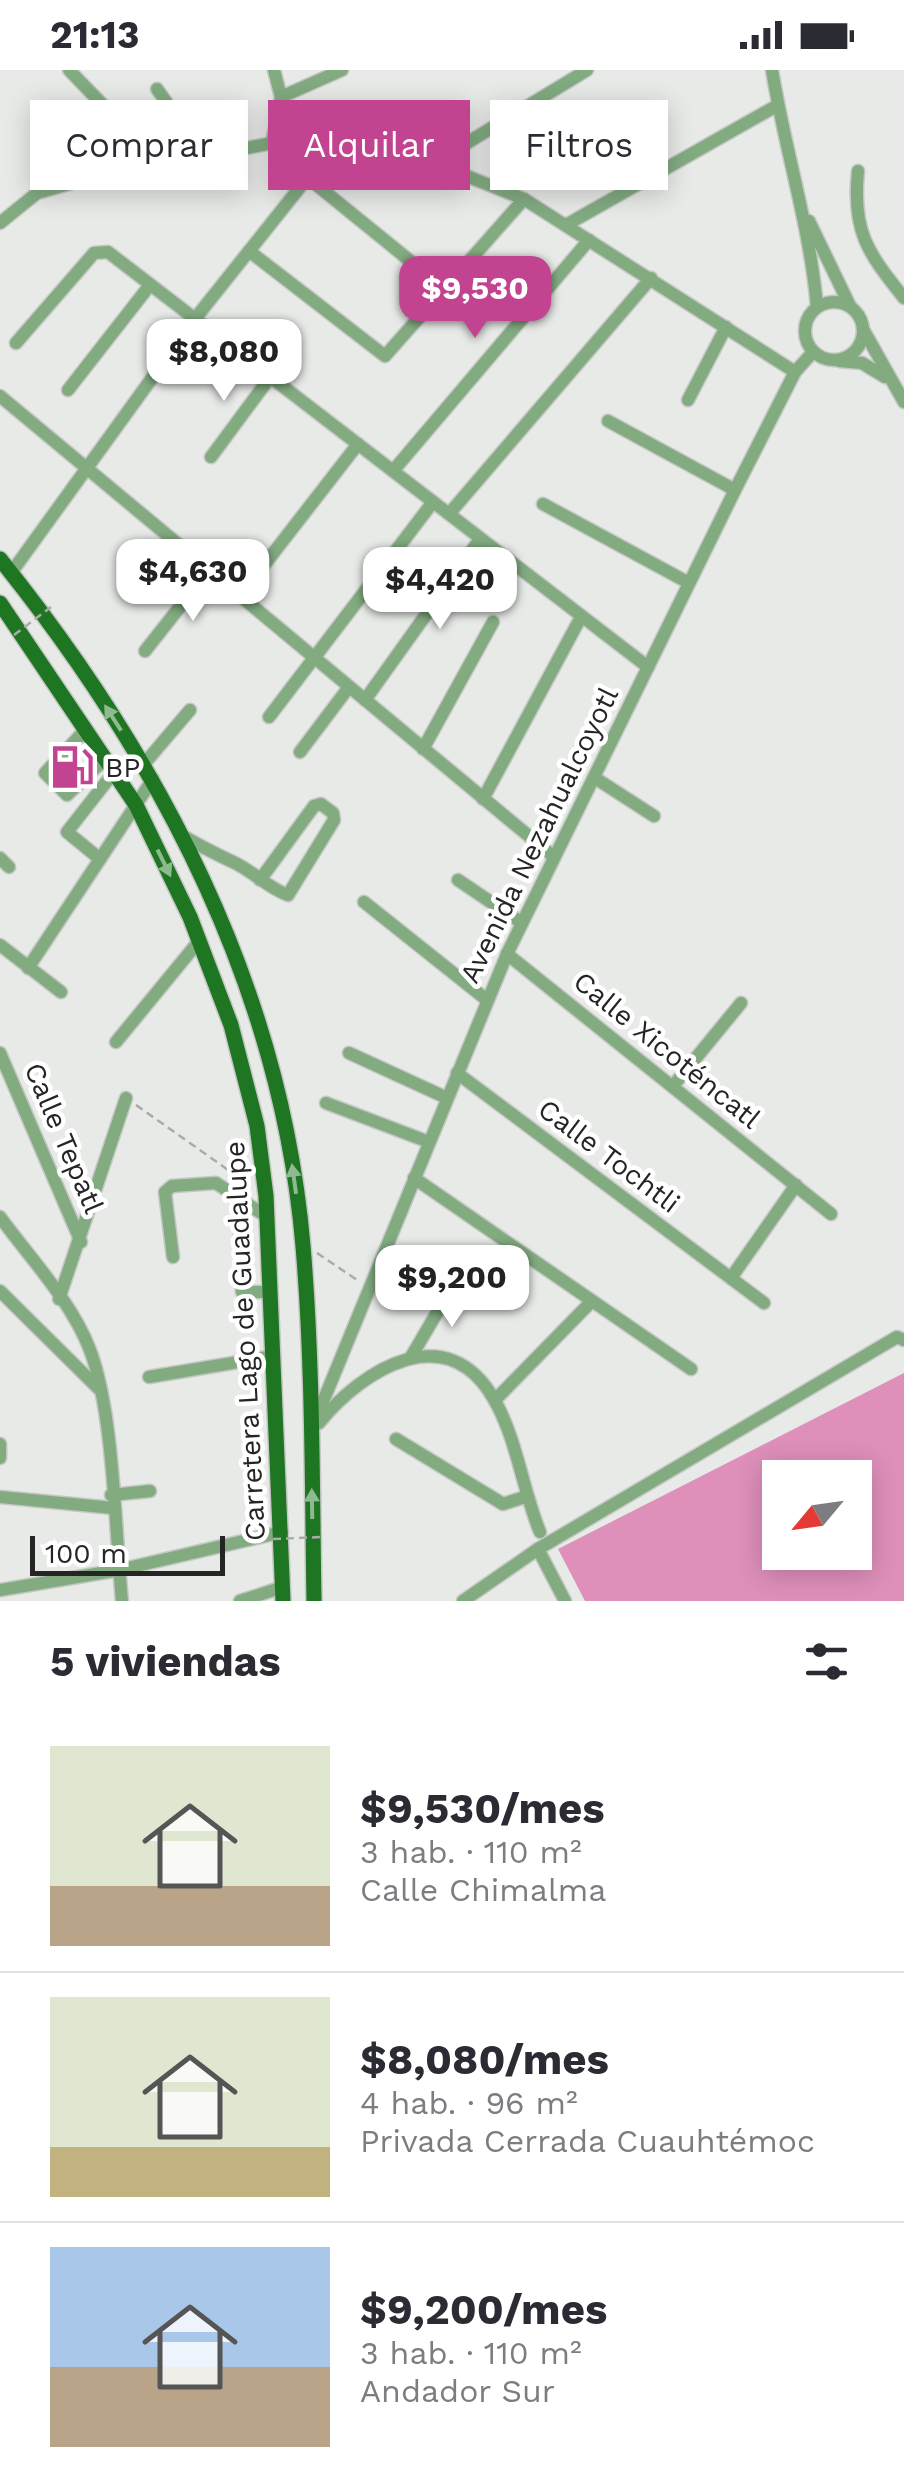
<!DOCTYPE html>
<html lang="es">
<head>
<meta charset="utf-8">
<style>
  body { margin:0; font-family:"Work Sans",sans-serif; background:#f7f7f7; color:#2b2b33; height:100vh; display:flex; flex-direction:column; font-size:38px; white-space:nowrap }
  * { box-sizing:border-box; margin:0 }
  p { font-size:32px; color:#7c7c81 }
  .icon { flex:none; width:55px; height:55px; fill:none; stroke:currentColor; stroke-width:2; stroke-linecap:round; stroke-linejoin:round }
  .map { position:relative; height:1531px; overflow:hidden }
  .panel { display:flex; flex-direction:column; background:#fff; flex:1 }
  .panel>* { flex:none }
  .banner { position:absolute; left:30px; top:30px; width:845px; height:90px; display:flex; gap:20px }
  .needle { width:65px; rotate:241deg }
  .fabs { position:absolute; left:762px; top:1390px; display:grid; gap:20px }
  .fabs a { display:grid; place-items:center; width:110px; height:110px; border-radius:0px; background:#fff; box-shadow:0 5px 25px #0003; font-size:50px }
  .scale { position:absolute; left:30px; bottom:25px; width:195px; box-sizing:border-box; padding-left:10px; border:5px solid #242524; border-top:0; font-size:28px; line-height:35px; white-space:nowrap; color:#242524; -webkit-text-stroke:8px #fff; paint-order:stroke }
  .price { position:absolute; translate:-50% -85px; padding:0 22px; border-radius:20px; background:#fff; color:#222; font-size:32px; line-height:65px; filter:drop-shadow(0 2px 5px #0008) }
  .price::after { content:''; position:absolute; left:50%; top:60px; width:30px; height:22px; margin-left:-15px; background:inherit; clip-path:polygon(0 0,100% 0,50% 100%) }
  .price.on { background:#c24491; color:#fff }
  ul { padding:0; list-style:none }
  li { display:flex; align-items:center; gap:30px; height:250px; padding:0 50px }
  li+li { border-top:2px solid #e1e1e2 }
  li span { display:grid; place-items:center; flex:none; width:280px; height:200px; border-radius:0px; color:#555 }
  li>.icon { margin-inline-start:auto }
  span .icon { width:120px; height:120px; fill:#fffc; stroke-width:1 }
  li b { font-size:42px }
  h2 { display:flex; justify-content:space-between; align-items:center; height:120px; padding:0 50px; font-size:42px }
  .tag { padding:0 35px; border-radius:0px; background:#fff; box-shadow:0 5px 25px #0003; font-size:35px; line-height:90px }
  .tag.on { background:#c24491; color:#fff }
  .status { display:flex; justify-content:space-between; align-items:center; height:70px; padding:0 50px; background:#fff; direction:ltr }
  .status svg { height:28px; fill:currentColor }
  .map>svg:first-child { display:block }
  .building { fill:#de8fba; fill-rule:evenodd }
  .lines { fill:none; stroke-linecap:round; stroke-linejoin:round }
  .minor-casing { stroke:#c4c7c4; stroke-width:15 }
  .major-casing { stroke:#c4c7c4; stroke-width:18 }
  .path { stroke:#a9aca9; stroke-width:2.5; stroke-dasharray:8 5; stroke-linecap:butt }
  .minor { stroke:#82ab80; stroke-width:12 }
  .major { stroke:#1e7522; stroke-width:15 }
  .path-bridge { stroke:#a9aca9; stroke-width:2.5; stroke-dasharray:8 5; stroke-linecap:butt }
  .oneway { fill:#8eba90 }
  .labels { text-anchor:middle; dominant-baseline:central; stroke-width:9; stroke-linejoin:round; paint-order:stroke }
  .poi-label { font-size:28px; fill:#242524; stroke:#fff; text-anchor:start }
  .street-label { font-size:28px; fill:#242524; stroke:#fff }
</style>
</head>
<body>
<div class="status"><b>21:13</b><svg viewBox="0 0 49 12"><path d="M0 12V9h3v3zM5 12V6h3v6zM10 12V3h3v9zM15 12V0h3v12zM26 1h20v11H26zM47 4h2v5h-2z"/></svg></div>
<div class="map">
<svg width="904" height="1531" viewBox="0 0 904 1531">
  <rect width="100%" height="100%" fill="#e7eae7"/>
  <path class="building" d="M904,1303v228h-319l-27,-52zM780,1408h75v74h-75z"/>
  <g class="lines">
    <g class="minor-casing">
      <g id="minor">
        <path d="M772,0c13,80 38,157 45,237"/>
        <polyline points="157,19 204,85"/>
        <polyline points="281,27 342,0"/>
        <polyline points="272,73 281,27 274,0"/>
        <polyline points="434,93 587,0"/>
        <path d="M858,101c-6,60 9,81 46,127"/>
        <polyline points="308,108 446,220"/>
        <polyline points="44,121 105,46 103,35 69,0"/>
        <polyline points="809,151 850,236"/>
        <polyline points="0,153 37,123 72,113 272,73 434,93 524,129 795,302"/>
        <polyline points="566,155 778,35"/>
        <polyline points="249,181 385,286 524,129"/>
        <circle cx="834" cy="261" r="29"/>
        <polyline points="864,261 904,332"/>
        <polyline points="16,273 94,183 108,182 648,597"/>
        <polyline points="839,291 862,293 885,307"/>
        <polyline points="68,320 150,215"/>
        <polyline points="0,326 554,787"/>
        <polyline points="688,330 726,257"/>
        <polyline points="608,351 735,420"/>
        <polyline points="211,387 271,306"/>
        <polyline points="393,401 589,170"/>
        <polyline points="543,434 689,513"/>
        <polyline points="449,444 651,208"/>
        <polyline points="11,503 194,250 332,77"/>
        <polyline points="240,526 358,374"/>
        <polyline points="145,581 209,500"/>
        <polyline points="365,630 480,469"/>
        <polyline points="269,647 433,432"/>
        <polyline points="86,659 45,703 67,725 105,689"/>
        <polyline points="423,679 493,552"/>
        <polyline points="300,682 349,617"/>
        <polyline points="144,694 190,640"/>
        <polyline points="595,708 654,746"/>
        <polyline points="483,729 581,547"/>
        <path d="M183,766c17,10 33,18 50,26 20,9 35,26 55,33l46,-75 -1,-7 -12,-9 -7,2 -54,74"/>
        <polyline points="0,788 9,797"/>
        <polyline points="100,789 67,762 114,702"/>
        <polyline points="458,810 522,853"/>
        <polyline points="364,832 487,930"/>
        <polyline points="0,875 61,922"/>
        <polyline points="507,884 831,1144"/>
        <polyline points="28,898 153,709"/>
        <polyline points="116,972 199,871"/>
        <polyline points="0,983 81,1172"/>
        <polyline points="349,983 447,1028"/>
        <polyline points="457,1003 764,1233"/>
        <polyline points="673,1016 741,933"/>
        <polyline points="326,1033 429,1072"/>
        <polyline points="414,1108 691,1299"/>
        <polyline points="239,1129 242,1222 271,1222"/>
        <path d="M0,1147c30,41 72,85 90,133 24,63 25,181 32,251"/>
        <polyline points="173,1187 165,1122 172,1116 216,1113 267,1147"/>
        <polyline points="731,1208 796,1115"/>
        <polyline points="0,1221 99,1319"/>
        <polyline points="59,1229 126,1028"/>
        <polyline points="411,1287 455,1212"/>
        <polyline points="149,1307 274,1286"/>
        <polyline points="495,1330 592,1231"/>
        <path d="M319,1353c44,-54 129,-107 176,-22 22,39 28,90 45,131"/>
        <polyline points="313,1356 507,884 735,420 795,302 813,282"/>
        <polyline points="396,1369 503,1434 525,1427"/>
        <polyline points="0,1374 0,1388"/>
        <polyline points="111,1425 150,1421"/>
        <polyline points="0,1427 113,1438"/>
        <polyline points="538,1479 565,1531"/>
        <polyline points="0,1520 119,1500 282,1462"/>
        <polyline points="240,1531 283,1517"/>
        <polyline points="463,1531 538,1479 897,1267 904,1270"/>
      </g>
    </g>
    <g class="major-casing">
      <g id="major">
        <path d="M0,489c160,199 281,429 303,687 10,118 9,237 11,355"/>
        <polyline points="0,533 136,735 190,847 231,955 257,1056 266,1126 283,1531"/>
      </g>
    </g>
    <g class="path">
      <polyline points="136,1035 248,1114"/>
      <polyline points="317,1183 360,1212"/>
    </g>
    <use href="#minor" class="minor"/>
    <use href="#major" class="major"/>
    <g class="path-bridge">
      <polyline points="14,565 51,537"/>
      <polyline points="273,1469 321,1467"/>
    </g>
  </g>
  <defs><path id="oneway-solid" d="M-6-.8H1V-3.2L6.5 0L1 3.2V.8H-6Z" transform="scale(2.5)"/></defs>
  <g class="oneway">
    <use href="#oneway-solid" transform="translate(113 648) rotate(-123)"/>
    <use href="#oneway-solid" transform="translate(164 793) rotate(64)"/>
    <use href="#oneway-solid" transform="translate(294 1109) rotate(-98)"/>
    <use href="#oneway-solid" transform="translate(312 1434) rotate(-91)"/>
  </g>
  <defs>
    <g id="fuel-bare" transform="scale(3.45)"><path d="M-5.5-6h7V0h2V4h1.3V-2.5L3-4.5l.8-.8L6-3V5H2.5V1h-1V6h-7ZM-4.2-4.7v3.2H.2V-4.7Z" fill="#c24491" stroke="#fff" stroke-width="2.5" paint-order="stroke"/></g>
  </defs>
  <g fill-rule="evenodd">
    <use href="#fuel-bare" x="72" y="697"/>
  </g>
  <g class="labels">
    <g class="poi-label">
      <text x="105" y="697">BP</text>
    </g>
    <g class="street-label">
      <text transform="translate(539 765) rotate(-64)">Avenida Nezahualcoyotl</text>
      <text transform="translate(667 980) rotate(39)">Calle Xicoténcatl</text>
      <text transform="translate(64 1068) rotate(67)">Calle Tepatl</text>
      <text transform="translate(609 1086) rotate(37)">Calle Tochtli</text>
      <text transform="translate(245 1271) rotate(-93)">Carretera Lago de Guadalupe</text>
    </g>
  </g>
</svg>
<div class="fabs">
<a><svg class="needle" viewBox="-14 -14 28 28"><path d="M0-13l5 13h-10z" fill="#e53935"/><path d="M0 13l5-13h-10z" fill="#7c7c81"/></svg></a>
</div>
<div class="scale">100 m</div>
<b class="price on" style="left:475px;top:271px">$9,530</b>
<b class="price" style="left:224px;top:334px">$8,080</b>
<b class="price" style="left:193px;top:554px">$4,630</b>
<b class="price" style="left:440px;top:562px">$4,420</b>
<b class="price" style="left:452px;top:1260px">$9,200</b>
<div class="banner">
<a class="tag">Comprar</a>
<a class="tag on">Alquilar</a>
<a class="tag">Filtros</a>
</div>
</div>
<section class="panel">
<h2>5 viviendas<svg class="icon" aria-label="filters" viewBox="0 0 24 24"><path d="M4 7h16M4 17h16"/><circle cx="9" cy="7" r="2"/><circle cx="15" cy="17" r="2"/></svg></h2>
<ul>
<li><span style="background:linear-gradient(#dfe7d0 70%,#b9a48a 0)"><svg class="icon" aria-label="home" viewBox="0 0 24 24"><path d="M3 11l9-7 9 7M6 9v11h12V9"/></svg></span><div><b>$9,530/mes</b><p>3 hab. · 110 m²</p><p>Calle Chimalma</p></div></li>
<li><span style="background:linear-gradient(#dfe7d0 75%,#c2b280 0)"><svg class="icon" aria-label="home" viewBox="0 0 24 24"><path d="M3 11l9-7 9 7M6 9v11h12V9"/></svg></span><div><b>$8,080/mes</b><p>4 hab. · 96 m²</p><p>Privada Cerrada Cuauhtémoc</p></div></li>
<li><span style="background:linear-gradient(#a9c7e8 60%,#b9a48a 0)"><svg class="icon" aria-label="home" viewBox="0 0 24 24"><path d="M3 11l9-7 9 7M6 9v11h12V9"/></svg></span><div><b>$9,200/mes</b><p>3 hab. · 110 m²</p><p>Andador Sur</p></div></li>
</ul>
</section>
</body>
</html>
